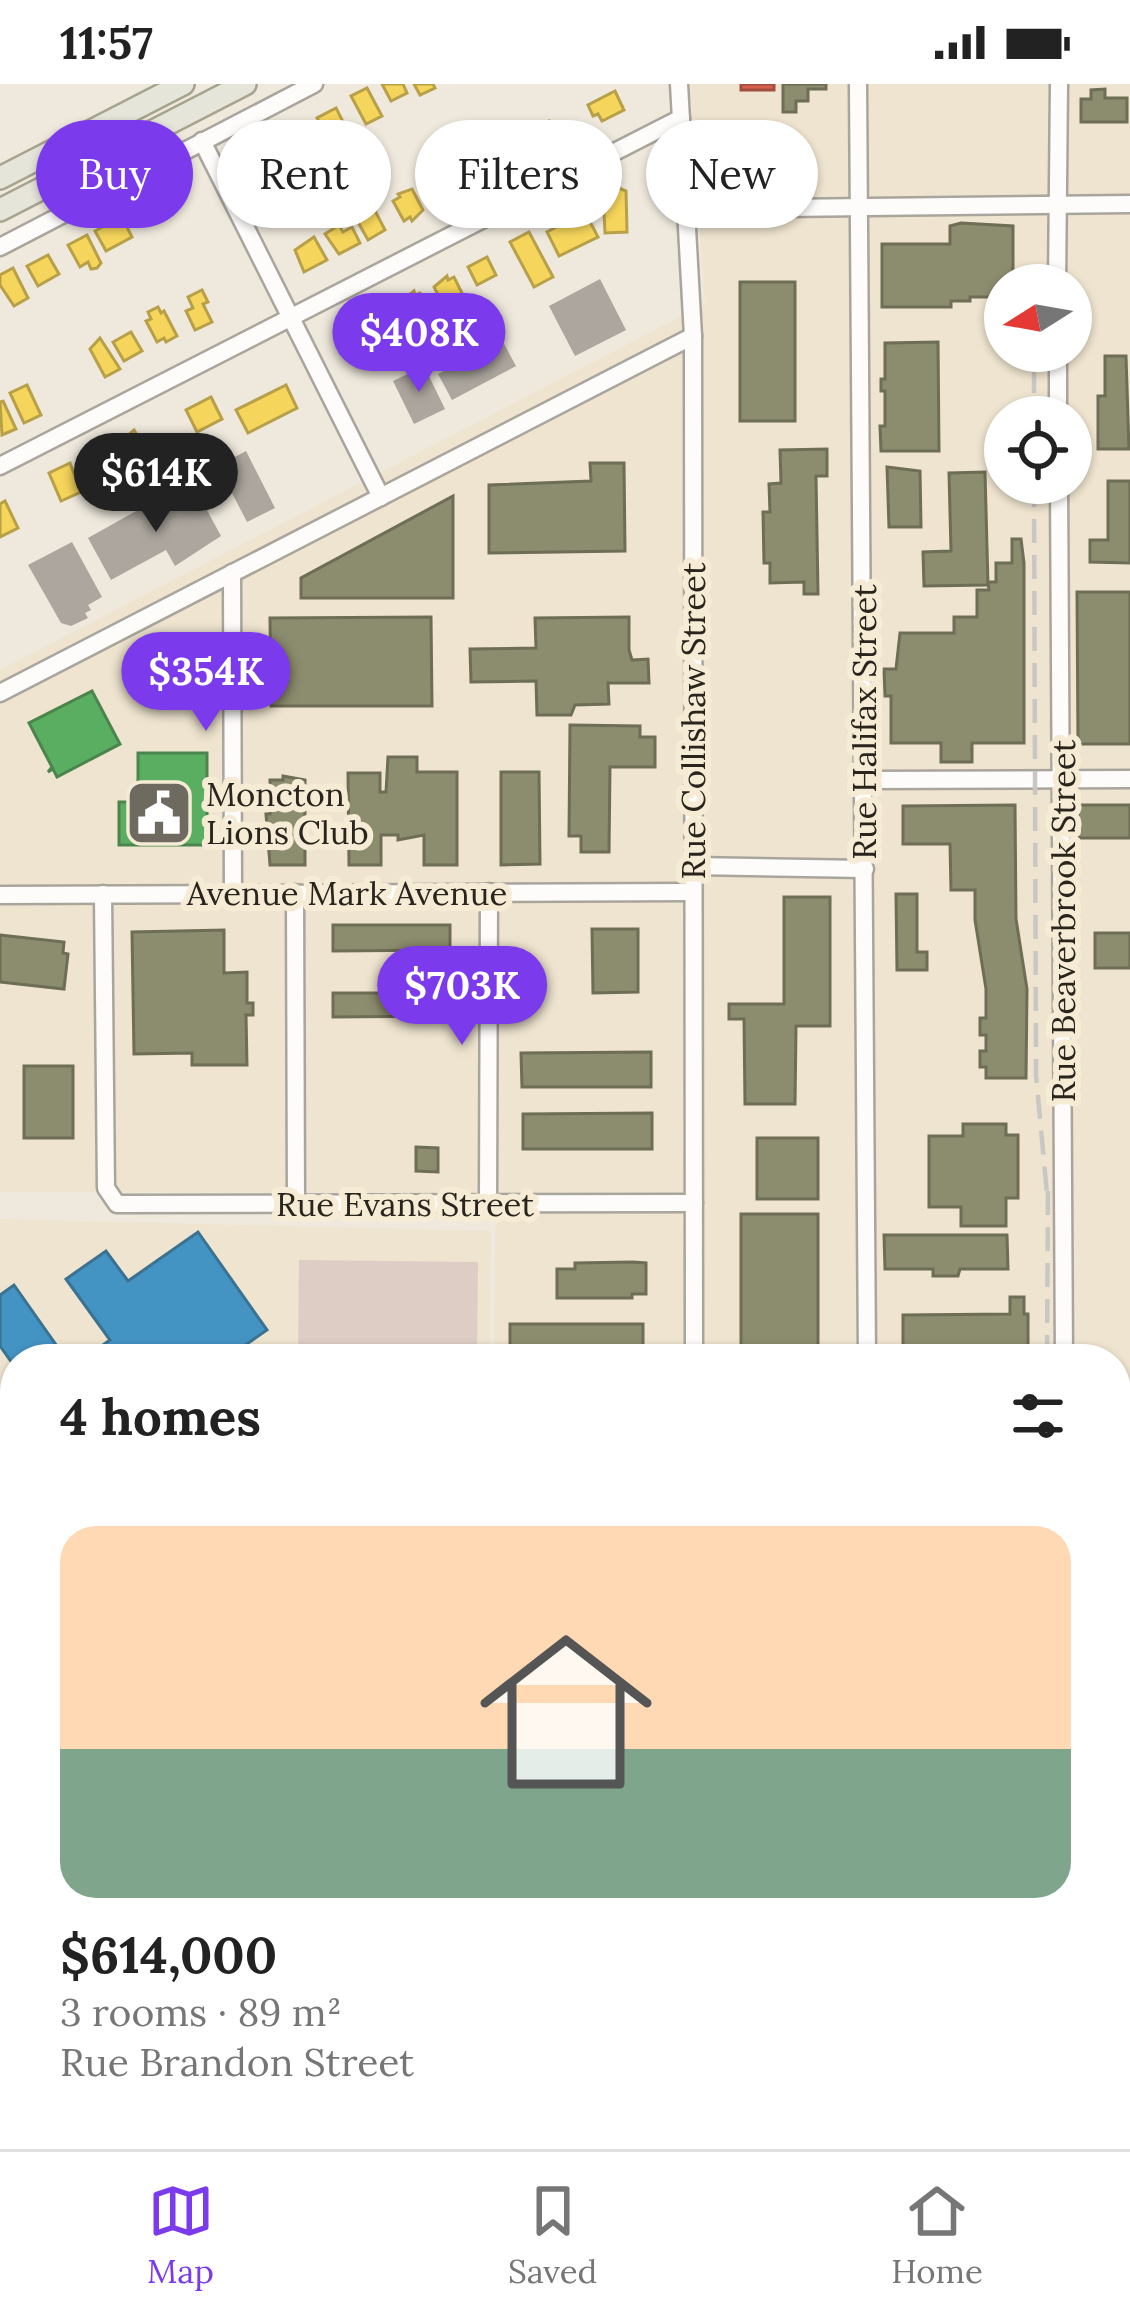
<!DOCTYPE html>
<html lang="en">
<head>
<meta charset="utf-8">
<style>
  body { margin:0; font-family:Lora,serif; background:#f2f2f2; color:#222; height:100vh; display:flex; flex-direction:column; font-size:45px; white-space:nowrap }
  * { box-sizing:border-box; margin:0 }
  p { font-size:39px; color:#767676 }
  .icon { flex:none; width:66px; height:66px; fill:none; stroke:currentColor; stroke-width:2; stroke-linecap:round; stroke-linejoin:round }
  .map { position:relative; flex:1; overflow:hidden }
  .sheet { position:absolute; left:0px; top:1260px; width:1131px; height:807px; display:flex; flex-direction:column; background:#fff; border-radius:48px 48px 0 0; box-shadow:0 3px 9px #0004 }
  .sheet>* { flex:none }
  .banner { position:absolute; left:36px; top:36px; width:1059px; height:108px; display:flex; gap:24px }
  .needle { width:78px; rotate:259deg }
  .controls { position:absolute; left:984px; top:180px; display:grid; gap:24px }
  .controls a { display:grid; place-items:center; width:108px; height:108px; border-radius:50%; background:#fff; box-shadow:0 3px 9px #0004; font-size:60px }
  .price { position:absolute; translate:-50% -102px; padding:0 27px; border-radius:42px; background:#7c3aed; color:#fff; font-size:39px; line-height:78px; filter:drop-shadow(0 3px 6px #0008) }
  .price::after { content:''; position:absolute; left:50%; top:72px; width:36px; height:27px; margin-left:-18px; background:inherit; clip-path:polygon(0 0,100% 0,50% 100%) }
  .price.active { background:#222; color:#fff }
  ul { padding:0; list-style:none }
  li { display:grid; align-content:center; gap:24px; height:636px; padding:0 60px }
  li+li { border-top:3px solid #e0e0e0 }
  li span { display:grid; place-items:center; height:372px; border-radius:36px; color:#555 }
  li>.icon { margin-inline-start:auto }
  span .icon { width:216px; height:216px; fill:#fffc; stroke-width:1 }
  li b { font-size:51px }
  h2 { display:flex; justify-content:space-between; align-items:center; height:144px; padding:0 60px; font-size:51px }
  .pill { padding:0 42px; border-radius:54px; background:#fff; box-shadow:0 3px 9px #0004; font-size:42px; line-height:108px }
  .pill.active { background:#7c3aed; color:#fff }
  .status { display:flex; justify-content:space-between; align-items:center; height:84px; padding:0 60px; background:#fff; direction:ltr }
  .status svg { height:33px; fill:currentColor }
  .tab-bar { display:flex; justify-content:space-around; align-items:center; height:168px; border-top:3px solid #e0e0e0; background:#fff; font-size:33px; color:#767676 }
  .tab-bar a { display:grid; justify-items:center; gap:6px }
  .tab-bar .active { color:#7c3aed }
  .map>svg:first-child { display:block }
  .built { fill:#eee4cf; fill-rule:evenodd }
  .green { fill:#ddcdc4 }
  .homes { fill:#f6d55c; stroke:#b8a049; stroke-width:3 }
  .shops { fill:#d6604d; stroke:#a24e3f; stroke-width:3 }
  .schools { fill:#4393c3; stroke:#3b7291; stroke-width:3 }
  .public { fill:#5aae61; stroke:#4b854d; stroke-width:3 }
  .industry { fill:#8c8c6e; stroke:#6e6d56; stroke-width:3 }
  .building { fill:#aca69e }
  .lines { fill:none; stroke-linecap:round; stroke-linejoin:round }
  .minor-casing { stroke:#a9a59c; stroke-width:21 }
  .major-casing { stroke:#a6a38e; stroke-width:26 }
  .minor { stroke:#fdfcfa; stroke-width:16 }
  .major { stroke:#e6e5da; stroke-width:21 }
  .rail { stroke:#c9c7c4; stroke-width:4.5; stroke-dasharray:24 12; stroke-linecap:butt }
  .labels { text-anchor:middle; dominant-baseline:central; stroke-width:12; stroke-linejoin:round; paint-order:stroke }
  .street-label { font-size:33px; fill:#29251d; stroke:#f6ecd6 }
  .poi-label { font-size:33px; fill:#29251d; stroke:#f6ecd6; text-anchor:start }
</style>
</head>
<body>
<div class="status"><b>11:57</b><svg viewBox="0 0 49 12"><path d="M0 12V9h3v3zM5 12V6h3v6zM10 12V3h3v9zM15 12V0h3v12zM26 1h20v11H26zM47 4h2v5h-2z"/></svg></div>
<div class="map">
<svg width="1130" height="2065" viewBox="0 0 1130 2065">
  <rect width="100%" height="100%" fill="#efe9dd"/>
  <g class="built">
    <path d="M690,0h440v2065h-425v-13h411v-777h-622l2,-166 -496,-1v-522l705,-366zM1005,201h66v66h-66zM1005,333h66v66h-66z"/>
    <polygon points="0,1135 491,1147 489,1275 15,1275 15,1354 0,1324"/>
  </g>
  <polygon class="green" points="299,1176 478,1178 477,1275 298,1275"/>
  <g class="homes">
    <polygon points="382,0 403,0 407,9 391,17"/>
    <polygon points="414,0 433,0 435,4 420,11"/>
    <polygon points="367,4 382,32 366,40 351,12"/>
    <polygon points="615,7 624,26 602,37 598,30 593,32 588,21"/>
    <polygon points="336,24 354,59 335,69 317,34"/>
    <polygon points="549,37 558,55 538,65 529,47"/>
    <polygon points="514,46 526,72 511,80 498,54"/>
    <polygon points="292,50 294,54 299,51 310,71 282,79 275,64"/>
    <polygon points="269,67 278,84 270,88 273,94 267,97 265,92 261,94 249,73"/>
    <polygon points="479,68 482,73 487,70 497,88 478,98 465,78"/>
    <polygon points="433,84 436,89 444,85 455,108 435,118 424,96 428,94 425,87"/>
    <polygon points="619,104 626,107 627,148 605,149 603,108"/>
    <polygon points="412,105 423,126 412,137 410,133 404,137 393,117 400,113 398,110"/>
    <polygon points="372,121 385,146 368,156 354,131"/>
    <polygon points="585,128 598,153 559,172 547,148"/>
    <polygon points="122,133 132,153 106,167 95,147"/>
    <polygon points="339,141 343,148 352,143 360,159 339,170 325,150"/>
    <polygon points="529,148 553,193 534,203 510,158"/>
    <polygon points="87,151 101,179 97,184 91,185 88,178 80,183 68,161"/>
    <polygon points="314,153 327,176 304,188 295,166"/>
    <polygon points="48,171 59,190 38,202 27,182"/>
    <polygon points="487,173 496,191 477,201 468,183"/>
    <polygon points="13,184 28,214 14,222 0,201 0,191"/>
    <polygon points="447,192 448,196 454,193 466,217 456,227 454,223 446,227 434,203"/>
    <polygon points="202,206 208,218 203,220 212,238 195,246 186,227 193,224 188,213"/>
    <polygon points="414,207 415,211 420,209 436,231 414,240 402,217"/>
    <polygon points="387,221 404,250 385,260 368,230"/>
    <polygon points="158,223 161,229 164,227 177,252 166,258 164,254 157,258 146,237 151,235 148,228"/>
    <polygon points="131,248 142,267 124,277 113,258"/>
    <polygon points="100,254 120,285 105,293 90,265"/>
    <polygon points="27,301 41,331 24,339 10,309"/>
    <polygon points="286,301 297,324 248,349 236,326"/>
    <polygon points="211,313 222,335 197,348 186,326"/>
    <polygon points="3,317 16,345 2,351 0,318"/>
    <polygon points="134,346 146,367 141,370 144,376 131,383 118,360"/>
    <polygon points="96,364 103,380 109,377 113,386 91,396 81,371"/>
    <polygon points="70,379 81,408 61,417 49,389"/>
    <polygon points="5,417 18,444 0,453 0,420"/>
    <polygon points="14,1455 15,1457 15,1494 0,1477 0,1467"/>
    <polygon points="2,1728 15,1744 11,1750 15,1762 9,1767 0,1757"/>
    <polygon points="1,2017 15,2032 0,2046 0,2018"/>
    <polygon points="231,2052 249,2052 256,2060 251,2065 235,2065 227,2056"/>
    <polygon points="408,2052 413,2057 404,2065 394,2065 383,2053"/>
    <polygon points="528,2052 539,2065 514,2065"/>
    <polygon points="26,2053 35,2065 11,2065"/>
  </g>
  <rect class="shops" x="741" y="0" width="33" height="6"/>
  <g class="schools">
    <polygon points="198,1148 267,1246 225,1275 83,1275 110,1256 66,1195 106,1167 128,1197"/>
    <polygon points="14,1201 66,1275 15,1275 15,1283 0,1262 0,1211"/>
  </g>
  <g class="public">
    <polygon points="92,607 120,660 57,693 53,685 48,688 52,683 29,639"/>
    <polygon points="138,669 207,669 207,761 119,761 119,718 138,718"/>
  </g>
  <g class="industry">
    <polygon points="783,0 826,0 826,5 808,5 808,17 796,17 796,28 783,28"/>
    <polygon points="1105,5 1105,14 1127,14 1127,38 1081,38 1081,15 1091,15 1091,6"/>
    <polygon points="722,60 795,62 795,93 721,92"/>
    <polygon points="961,139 1013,142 1013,201 1005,201 1005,213 970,213 970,217 951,217 951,223 882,223 882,160 950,160 950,142"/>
    <rect x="740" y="198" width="55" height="139"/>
    <polygon points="938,258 939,367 881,367 880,342 885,342 885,307 881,307 881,295 885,295 885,259"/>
    <polygon points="1105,272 1126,272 1129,365 1098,365 1098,312 1105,312"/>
    <polygon points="827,365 827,392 816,392 818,510 804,510 804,498 770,499 770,479 764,479 763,428 770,428 769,400 781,399 780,366"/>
    <polygon points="590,379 624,379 625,467 489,469 489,401 591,397"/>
    <polygon points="887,383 920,387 921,443 889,443"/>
    <polygon points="985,388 988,501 924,502 923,468 951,467 949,389"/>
    <polygon points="1108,397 1130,397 1130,479 1090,478 1090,456 1108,456"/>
    <polygon points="453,412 453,514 301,514 301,494"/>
    <polygon points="1012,455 1021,455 1024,479 1024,659 972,659 972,678 941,678 941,659 891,659 891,612 885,612 884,585 896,585 900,549 954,549 954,533 977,533 977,506 989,506 988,498 996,498 996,479 1012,479"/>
    <polygon points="1077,508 1130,508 1130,660 1078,660"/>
    <polygon points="431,533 432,622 271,622 270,534"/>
    <polygon points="629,533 629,566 632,576 648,575 649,599 608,599 609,620 575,621 571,631 537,631 536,597 471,598 470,565 536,564 535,534"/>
    <polygon points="570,641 640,642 640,653 655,653 655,683 610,683 609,768 581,768 581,752 569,752"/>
    <polygon points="388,673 417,673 417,688 457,688 457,781 424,781 424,751 398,756 398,751 381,751 381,781 349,781 348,689 380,689 380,708 386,708"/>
    <polygon points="501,688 539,688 540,780 501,781"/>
    <polygon points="283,692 305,696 305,781 270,781 266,730 270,730 270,696 283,696"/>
    <polygon points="1015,721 1016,835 1027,905 1026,994 986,994 986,983 980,983 980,967 986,967 986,951 980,951 980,934 986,934 986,905 975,836 975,806 951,806 950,760 903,760 903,722"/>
    <rect x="1078" y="721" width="52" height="33"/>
    <polygon points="896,810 917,810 917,868 927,868 927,886 897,886"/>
    <polygon points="784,813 830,813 830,942 796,942 795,1020 745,1020 744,935 729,935 729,920 784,920"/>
    <polygon points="333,841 450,841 450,866 333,867"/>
    <polygon points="592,845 638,845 638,908 593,909"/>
    <polygon points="224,846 224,889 247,888 247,919 253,919 253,931 246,931 247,981 192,981 192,969 134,970 132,848"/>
    <rect x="1095" y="849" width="35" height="35"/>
    <polygon points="0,851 64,858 63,869 68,870 64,905 0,898"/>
    <polygon points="333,909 450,909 450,932 333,933"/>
    <polygon points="651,968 651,1003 522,1003 521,969"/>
    <rect x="24" y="982" width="49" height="72"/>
    <polygon points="652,1029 652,1065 523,1065 523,1030"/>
    <polygon points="963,1040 1006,1040 1006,1051 1018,1051 1018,1114 1006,1114 1006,1142 961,1142 961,1123 929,1123 929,1052 963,1052"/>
    <rect x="757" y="1054" width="61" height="61"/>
    <polygon points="416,1063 438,1064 438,1088 416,1087"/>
    <rect x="741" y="1130" width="77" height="145"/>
    <polygon points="884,1151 1007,1151 1008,1185 960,1185 958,1192 933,1192 933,1185 885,1185"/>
    <polygon points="633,1178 646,1179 646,1210 632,1210 632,1214 557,1214 557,1185 575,1185 575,1179"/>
    <polygon points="1010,1213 1024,1213 1024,1230 1028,1230 1028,1275 903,1275 903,1231 1010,1230"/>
    <polygon points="510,1240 643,1240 643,1271 510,1275"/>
    <rect x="1116" y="1390" width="14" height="33"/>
    <polygon points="1116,1840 1130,1840 1130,1986 1122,1986 1122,1948 1116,1948"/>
    <rect x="915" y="2052" width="92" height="13"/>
    <rect x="1061" y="2052" width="32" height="13"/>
  </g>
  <g class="building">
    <polygon points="600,195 626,246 575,272 549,222"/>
    <polygon points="502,256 516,282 452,316 438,290"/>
    <polygon points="424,282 445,325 414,340 393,297"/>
    <polygon points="246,367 275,424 247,438 218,382"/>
    <polygon points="196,406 221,452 175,482 166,466 111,496 88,454 145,422 150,431"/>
    <polygon points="72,458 102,513 88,521 91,526 85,529 88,534 71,542 61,539 28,481"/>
  </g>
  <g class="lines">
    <g class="minor-casing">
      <g id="minor">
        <polyline points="679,0 693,252 694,1275"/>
        <polyline points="858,0 867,1275"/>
        <polyline points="202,57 381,413"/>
        <polyline points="688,125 1130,120"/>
        <polyline points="0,163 314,0"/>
        <polyline points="1057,201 1059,0"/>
        <polyline points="1058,267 1058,333"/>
        <polyline points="0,382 681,34"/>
        <polyline points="1059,399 1064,1275"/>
        <polyline points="232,489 233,810"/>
        <polyline points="0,609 693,252"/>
        <polyline points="864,696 1130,695"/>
        <polyline points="693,782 865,785"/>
        <polyline points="295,809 296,1119"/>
        <polyline points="103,810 106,1104 117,1120 694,1119"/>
        <polyline points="0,811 693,808"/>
        <polyline points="488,1121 489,808"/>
        <polyline points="1116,1359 1130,1359"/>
        <polyline points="0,1360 15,1378"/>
        <polyline points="0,1417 15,1404"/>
        <polyline points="0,1688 15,1675"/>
        <polyline points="0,1940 15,1926"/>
        <polyline points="1116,2029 1130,2029"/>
        <polyline points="695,2052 695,2065"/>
        <polyline points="160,2065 175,2052"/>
        <polyline points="465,2065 480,2052"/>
        <polyline points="862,2065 863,2052"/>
      </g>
    </g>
    <g class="major-casing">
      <g id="major">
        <polyline points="0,94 183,0"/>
        <polyline points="0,126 245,0"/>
        <polyline points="0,1967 15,1983"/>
        <polyline points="79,2052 91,2065"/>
      </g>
    </g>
    <use href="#minor" class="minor"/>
    <use href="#major" class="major"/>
    <g class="rail">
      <polyline points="1034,285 1034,333"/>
      <polyline points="1034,399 1036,991 1048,1121"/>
      <polyline points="1047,1275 1048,1107"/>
      <polyline points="1116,1739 1130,1718"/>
      <polyline points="1047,2065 1047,2052"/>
    </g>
  </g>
  <defs>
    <g id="civic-square" transform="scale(3.45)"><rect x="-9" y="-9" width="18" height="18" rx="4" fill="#6e6a60" stroke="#f6ecd6"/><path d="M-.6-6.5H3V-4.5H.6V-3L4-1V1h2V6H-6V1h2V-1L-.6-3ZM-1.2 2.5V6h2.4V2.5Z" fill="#fff"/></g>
  </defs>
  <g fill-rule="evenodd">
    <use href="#civic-square" x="159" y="729"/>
  </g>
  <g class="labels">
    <g class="street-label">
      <text transform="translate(693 637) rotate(-90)">Rue Collishaw Street</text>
      <text transform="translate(864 638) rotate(-90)">Rue Halifax Street</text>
      <text x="347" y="809">Avenue Mark Avenue</text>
      <text transform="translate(1063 837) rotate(-90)">Rue Beaverbrook Street</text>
      <text x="405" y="1120">Rue Evans Street</text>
    </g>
    <g class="poi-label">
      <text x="206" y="710">Moncton<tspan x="206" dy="38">Lions Club</tspan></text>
    </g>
  </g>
</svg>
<div class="controls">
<a><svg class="needle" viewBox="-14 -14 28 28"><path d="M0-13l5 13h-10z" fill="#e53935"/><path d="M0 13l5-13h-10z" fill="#767676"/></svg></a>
<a><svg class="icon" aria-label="locate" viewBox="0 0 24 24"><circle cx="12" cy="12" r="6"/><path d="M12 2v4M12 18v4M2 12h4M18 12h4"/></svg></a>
</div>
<b class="price" style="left:419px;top:311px">$408K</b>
<b class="price active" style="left:156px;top:451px">$614K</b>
<b class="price" style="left:206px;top:650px">$354K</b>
<b class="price" style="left:462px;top:964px">$703K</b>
<div class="banner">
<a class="pill active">Buy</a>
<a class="pill">Rent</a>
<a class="pill">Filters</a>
<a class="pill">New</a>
</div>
<section class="sheet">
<h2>4 homes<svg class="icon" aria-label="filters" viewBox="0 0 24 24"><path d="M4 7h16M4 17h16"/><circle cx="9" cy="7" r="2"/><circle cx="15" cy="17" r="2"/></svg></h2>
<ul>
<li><span style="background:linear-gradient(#ffd9b3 60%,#7fa58c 0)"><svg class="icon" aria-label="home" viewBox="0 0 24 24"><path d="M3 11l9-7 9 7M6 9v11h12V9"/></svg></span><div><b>$614,000</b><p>3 rooms · 89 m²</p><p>Rue Brandon Street</p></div></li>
</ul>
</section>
</div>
<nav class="tab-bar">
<a class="active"><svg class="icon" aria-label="map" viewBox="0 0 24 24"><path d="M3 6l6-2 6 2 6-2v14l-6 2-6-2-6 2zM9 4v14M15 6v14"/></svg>Map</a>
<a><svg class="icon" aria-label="saved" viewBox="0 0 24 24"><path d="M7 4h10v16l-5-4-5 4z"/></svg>Saved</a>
<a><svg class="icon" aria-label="home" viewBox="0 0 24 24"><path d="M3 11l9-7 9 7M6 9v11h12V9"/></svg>Home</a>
</nav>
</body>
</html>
